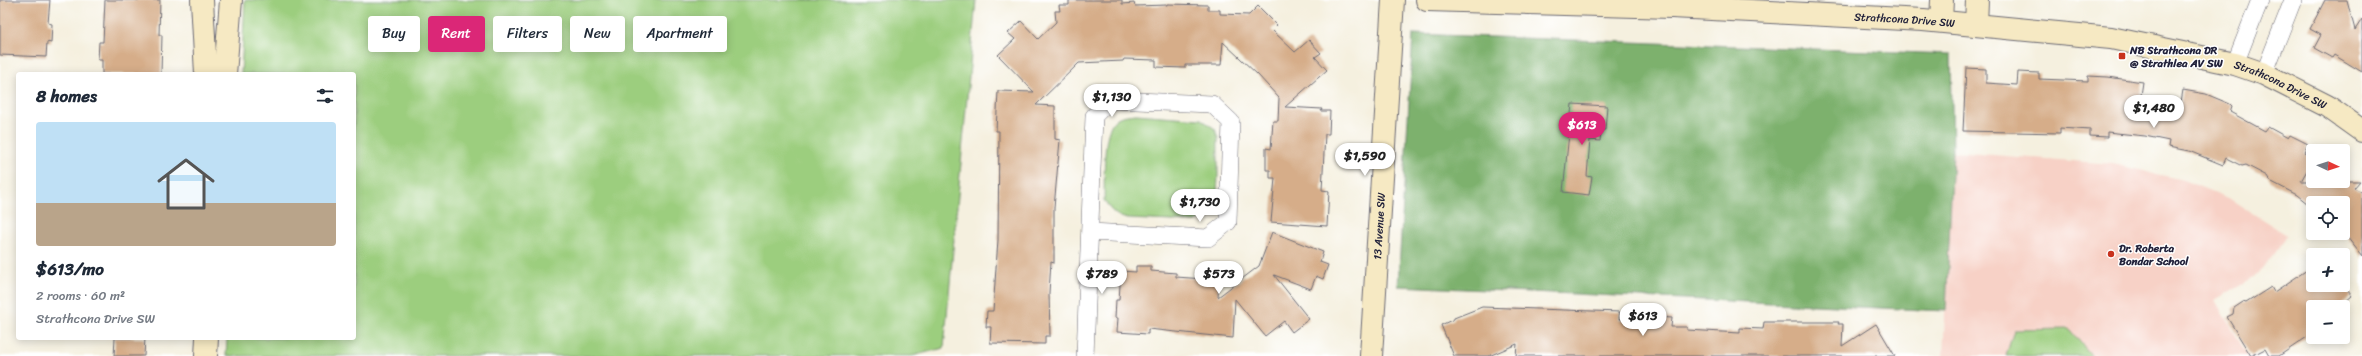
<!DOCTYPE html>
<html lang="en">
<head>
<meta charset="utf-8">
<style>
  body { margin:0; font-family:Sriracha,sans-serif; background:#f6f6f7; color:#1f2937; height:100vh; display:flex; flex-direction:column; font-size:15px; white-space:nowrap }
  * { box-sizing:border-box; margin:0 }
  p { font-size:13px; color:#747a83 }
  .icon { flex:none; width:22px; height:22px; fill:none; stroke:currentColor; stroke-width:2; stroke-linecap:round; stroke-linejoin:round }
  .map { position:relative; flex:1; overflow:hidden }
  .side { position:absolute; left:16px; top:72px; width:340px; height:268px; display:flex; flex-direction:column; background:#fff; border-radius:4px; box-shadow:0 2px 10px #0003 }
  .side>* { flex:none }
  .hud { position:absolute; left:368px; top:16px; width:380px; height:36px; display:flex; gap:8px }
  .needle { width:26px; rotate:93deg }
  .tools { position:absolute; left:2306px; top:144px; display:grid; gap:8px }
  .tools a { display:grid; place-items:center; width:44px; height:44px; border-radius:4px; background:#fff; box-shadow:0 2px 10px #0003; font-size:20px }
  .price { position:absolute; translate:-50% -34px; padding:0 9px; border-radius:14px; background:#fff; color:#222; font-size:13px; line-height:26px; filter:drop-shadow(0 1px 2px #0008) }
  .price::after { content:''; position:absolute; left:50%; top:24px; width:12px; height:9px; margin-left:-6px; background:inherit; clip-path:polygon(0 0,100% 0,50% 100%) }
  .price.current { background:#db2777; color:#fff }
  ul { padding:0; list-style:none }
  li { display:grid; align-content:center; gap:8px; height:212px; padding:0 20px }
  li+li { border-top:1px solid #e0e1e3 }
  li span { display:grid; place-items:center; height:124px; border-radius:4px; color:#555 }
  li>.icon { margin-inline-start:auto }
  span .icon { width:72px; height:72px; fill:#fffc; stroke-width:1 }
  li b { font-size:17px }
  h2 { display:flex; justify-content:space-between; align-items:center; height:48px; padding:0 20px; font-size:17px }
  .chip { padding:0 14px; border-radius:4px; background:#fff; box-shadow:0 2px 10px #0003; font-size:14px; line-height:36px }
  .chip.current { background:#db2777; color:#fff }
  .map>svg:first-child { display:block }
  .built { fill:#f7d1c6 }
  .green { fill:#9cce7e; stroke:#5f785c }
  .forest { fill:#7db16d; stroke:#506a54 }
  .building { fill:#d6ad89 }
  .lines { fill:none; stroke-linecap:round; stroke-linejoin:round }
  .street-casing { stroke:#6c6a74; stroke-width:18 }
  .secondary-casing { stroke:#6c6a74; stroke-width:24 }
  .street { stroke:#fff; stroke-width:17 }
  .secondary { stroke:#f6e9c3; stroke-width:22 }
  .poi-dot { fill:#c8321e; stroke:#fff; stroke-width:1.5 }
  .labels { text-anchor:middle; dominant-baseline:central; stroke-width:3; stroke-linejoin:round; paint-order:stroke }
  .street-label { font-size:11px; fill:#22223b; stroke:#fff }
  .poi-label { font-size:11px; font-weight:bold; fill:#22223b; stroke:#fff; text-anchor:start }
</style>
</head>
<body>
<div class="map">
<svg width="2362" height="356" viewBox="0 0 2362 356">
  <rect width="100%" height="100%" fill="#fff"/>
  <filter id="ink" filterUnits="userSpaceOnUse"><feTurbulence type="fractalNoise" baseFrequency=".025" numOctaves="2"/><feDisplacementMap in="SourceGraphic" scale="8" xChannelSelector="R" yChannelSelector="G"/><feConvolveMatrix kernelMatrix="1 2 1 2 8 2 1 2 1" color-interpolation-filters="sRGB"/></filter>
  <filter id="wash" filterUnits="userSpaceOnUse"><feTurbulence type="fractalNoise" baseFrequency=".012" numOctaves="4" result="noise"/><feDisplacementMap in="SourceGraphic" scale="16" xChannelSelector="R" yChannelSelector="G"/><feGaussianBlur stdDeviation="0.9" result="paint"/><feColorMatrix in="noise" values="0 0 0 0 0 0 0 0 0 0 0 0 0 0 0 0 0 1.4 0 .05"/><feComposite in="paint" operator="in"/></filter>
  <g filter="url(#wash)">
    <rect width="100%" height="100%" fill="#f5f0df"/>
    <polygon class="built" points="1953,152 2113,164 2183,180 2230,199 2287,235 2259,274 2215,300 2248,356 1943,356"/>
    <g class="green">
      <polygon points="245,0 976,0 944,348 912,356 226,356 227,338 354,338 354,74 241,74"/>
      <path d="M1136,114l65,5 14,10 3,9c-1,19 3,55 -6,71 -3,7 -11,10 -17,13l-67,-3c-12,-2 -18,-9 -24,-19 1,-19 -2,-63 9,-78 5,-7 15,-7 23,-8z"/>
      <polygon points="2069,329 2092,356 2006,356 2014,330"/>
    </g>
    <polygon class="forest" points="1413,34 1951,54 1953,152 1946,311 1398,286"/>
    <g id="blocks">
      <g class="building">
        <polygon points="0,0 50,0 48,23 52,24 51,43 47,42 46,57 0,55"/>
        <polygon points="105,0 160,0 159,35 162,35 161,74 102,74 102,60 98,60 99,42 103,42"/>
        <polygon points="1069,0 1122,0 1122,4 1134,3 1135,6 1167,5 1167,4 1208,5 1208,10 1220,10 1220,14 1249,15 1258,6 1277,25 1272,30 1295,52 1309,40 1321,53 1315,57 1327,70 1285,107 1322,109 1321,111 1330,111 1329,134 1325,134 1322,190 1329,191 1327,226 1271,222 1275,178 1270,178 1270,170 1266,170 1266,148 1271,149 1273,121 1278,121 1279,98 1258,75 1223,42 1221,65 1185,65 1185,68 1156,67 1156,60 1124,59 1123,61 1079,63 1036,105 1055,106 1055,139 1060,140 1054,208 1054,263 1051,262 1049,293 1050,336 1045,336 1045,344 990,343 991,327 986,327 987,311 993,311 998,240 999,131 996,131 998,91 1034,92 998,55 1015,39 1008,33 1021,21 1038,39 1056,22 1055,11 1060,11 1059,5 1069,5"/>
        <polygon points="2325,0 2347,0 2355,30 2362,19 2362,72 2334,55 2332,58 2314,48 2321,35 2310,29"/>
        <polygon points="1966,68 1986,69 1986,83 2017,85 2018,72 2039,73 2039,79 2088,81 2088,76 2108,77 2143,82 2140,102 2180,108 2183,90 2206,94 2230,104 2232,106 2230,112 2265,131 2268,127 2288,138 2290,135 2308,144 2304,153 2313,160 2301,181 2360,181 2354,188 2362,192 2362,256 2343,232 2343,203 2313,203 2313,208 2297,195 2270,181 2267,176 2246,165 2242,166 2226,158 2223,165 2189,151 2168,147 2169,141 2145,136 2107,132 2107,137 2090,136 2090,130 2060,128 2060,133 1963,131"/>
        <polygon points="1572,104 1607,106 1605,130 1601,130 1600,141 1590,140 1587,176 1592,177 1589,195 1563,192"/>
        <polygon points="1272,232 1323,252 1320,262 1328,265 1323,279 1316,276 1311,289 1274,275 1309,319 1292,332 1284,321 1265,336 1235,299 1233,338 1148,329 1148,334 1117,332 1118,318 1115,318 1116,300 1119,300 1121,271 1136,272 1136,266 1151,266 1151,271 1176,273 1176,277 1219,280 1218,297 1259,266"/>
        <polygon points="2313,266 2313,285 2343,285 2352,296 2339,307 2313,307 2313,333 2279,356 2269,356 2265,349 2251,356 2227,317 2233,314 2234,308 2243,302 2246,303 2271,287 2274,292"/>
        <polygon points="1482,307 1620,312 1619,319 1657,321 1657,317 1672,318 1671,327 1687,327 1687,330 1740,333 1740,328 1763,329 1764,322 1839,322 1838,324 1843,324 1842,346 1876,324 1895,356 1516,356 1517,344 1489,356 1454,356 1441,325 1454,319 1454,318"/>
        <polygon points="115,338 145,338 144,356 114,356"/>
      </g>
    </g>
  </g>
  <g filter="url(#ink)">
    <use href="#blocks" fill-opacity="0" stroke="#6c6a74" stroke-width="1"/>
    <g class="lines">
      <g class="street-casing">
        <g id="street">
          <polyline points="2235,64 2260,0"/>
          <polyline points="2264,74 2293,0"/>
          <polyline points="1085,356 1094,116 1110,100 1212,104 1231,122 1228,222 1208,238 1090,232"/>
        </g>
      </g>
      <g class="secondary-casing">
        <g id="secondary">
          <polyline points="202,0 206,74"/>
          <path id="s1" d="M1427,0l245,7 251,13 188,18 124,26 29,10 63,32 35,25"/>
          <polyline points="1941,21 1942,0"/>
          <polyline points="1976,25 1977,0"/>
          <polyline points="225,74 231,0"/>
          <polyline points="206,356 207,338"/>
          <path id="s2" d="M1371,356l22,-356"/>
        </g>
      </g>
      <use href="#street" class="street"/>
      <use href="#secondary" class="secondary"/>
    </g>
  </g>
  <g class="poi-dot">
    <rect x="2118" y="52" width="8" height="8" rx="2"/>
    <circle cx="2111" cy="254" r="4"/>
  </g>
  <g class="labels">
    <g class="street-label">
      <text stroke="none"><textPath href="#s1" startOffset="478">Strathcona Drive SW</textPath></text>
      <text stroke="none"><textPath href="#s1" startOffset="862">Strathcona Drive SW</textPath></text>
      <text stroke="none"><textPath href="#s2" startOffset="130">13 Avenue SW</textPath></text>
    </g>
    <g class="poi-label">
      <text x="2130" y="50">NB Strathcona DR<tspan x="2130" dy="13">@ Strathlea AV SW</tspan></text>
      <text x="2119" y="248">Dr. Roberta<tspan x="2119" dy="13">Bondar School</tspan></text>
    </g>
  </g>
</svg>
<div class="tools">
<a><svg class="needle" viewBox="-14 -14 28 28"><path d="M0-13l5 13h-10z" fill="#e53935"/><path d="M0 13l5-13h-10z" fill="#747a83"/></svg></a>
<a><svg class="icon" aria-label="locate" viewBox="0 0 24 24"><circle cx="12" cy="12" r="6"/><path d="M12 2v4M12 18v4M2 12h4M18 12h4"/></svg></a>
<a>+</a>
<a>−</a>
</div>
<b class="price" style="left:1112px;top:118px">$1,130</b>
<b class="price" style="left:2154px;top:129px">$1,480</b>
<b class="price current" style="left:1582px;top:146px">$613</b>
<b class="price" style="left:1365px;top:177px">$1,590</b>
<b class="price" style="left:1200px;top:223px">$1,730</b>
<b class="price" style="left:1102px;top:295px">$789</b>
<b class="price" style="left:1219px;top:295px">$573</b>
<b class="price" style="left:1643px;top:337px">$613</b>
<div class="hud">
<a class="chip">Buy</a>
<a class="chip current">Rent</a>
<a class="chip">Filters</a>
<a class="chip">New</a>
<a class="chip">Apartment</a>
</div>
<section class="side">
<h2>8 homes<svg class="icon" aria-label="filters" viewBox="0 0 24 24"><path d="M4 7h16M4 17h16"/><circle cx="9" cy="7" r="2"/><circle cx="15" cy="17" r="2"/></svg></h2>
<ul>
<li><span style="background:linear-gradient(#bfe0f5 65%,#b9a48a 0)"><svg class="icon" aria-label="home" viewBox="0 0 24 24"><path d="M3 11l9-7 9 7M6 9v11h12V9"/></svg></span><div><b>$613/mo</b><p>2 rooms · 60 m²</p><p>Strathcona Drive SW</p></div></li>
</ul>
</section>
</div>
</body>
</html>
